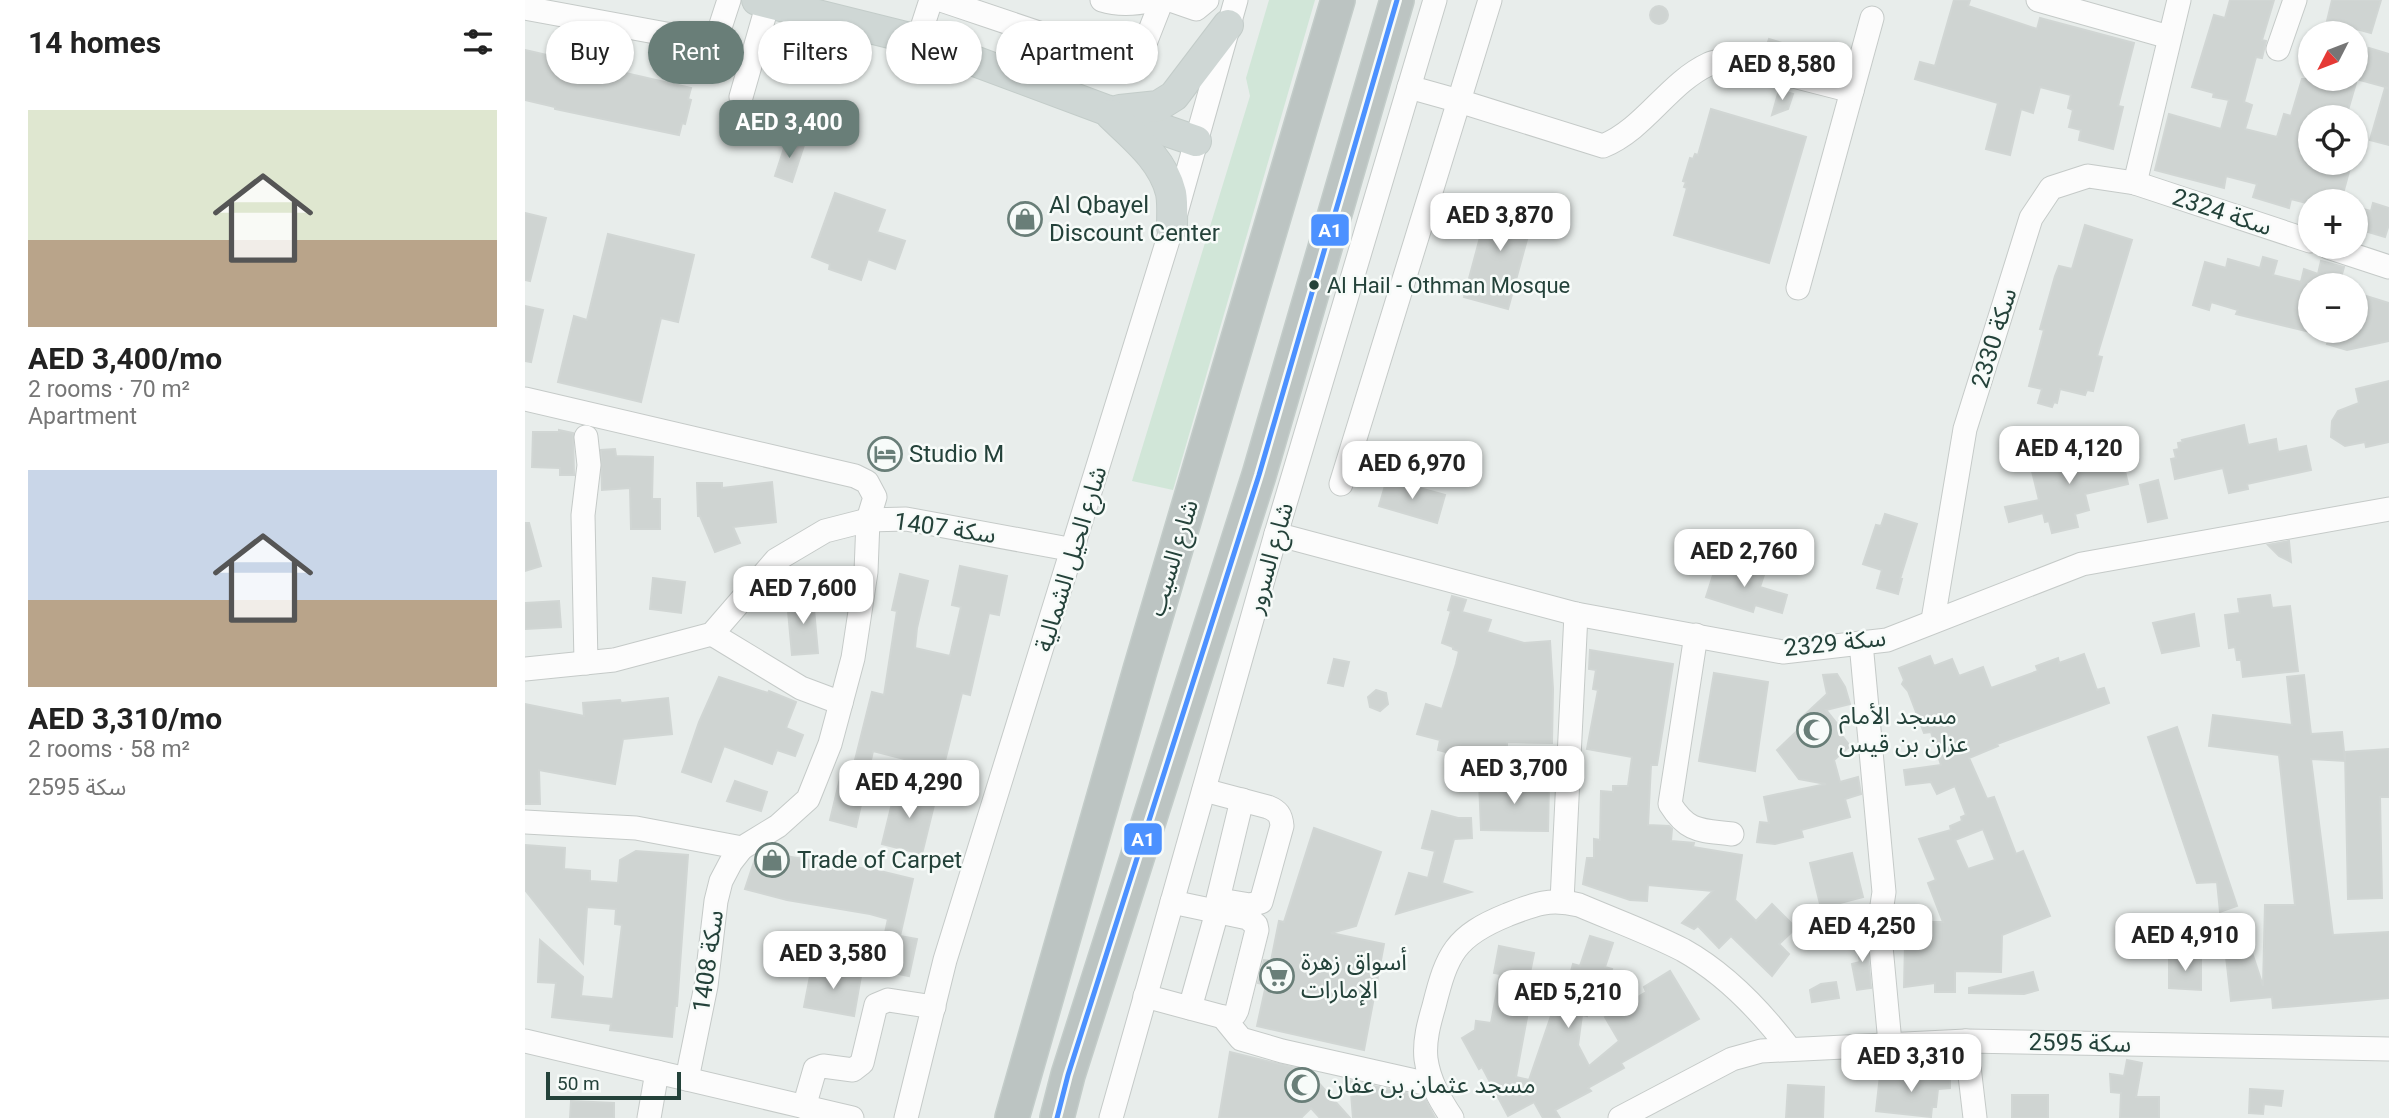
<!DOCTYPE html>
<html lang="en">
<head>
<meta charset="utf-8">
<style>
  body { margin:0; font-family:Roboto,"Noto Sans Arabic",sans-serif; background:#f2f2f2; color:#222; height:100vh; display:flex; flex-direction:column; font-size:26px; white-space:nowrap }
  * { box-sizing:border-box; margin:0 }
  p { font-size:23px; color:#767676 }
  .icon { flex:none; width:38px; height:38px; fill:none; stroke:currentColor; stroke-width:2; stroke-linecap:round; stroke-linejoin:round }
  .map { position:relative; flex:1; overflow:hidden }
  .drawer { display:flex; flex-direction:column; background:#fff; width:525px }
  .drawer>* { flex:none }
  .banner { position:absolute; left:21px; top:21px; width:665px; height:63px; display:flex; gap:14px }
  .needle { width:46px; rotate:228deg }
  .controls { position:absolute; left:1773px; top:21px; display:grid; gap:14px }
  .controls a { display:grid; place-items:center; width:70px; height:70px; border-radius:50%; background:#fff; box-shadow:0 2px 5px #0004; font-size:35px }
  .scale { position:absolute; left:21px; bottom:18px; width:135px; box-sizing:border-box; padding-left:7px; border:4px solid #24423a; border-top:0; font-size:19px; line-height:24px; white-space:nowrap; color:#24423a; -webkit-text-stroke:5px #f7fbf9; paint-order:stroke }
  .price { position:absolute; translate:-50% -60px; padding:0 16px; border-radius:14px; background:#fff; color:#222; font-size:23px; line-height:46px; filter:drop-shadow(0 2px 4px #0008) }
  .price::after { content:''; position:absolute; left:50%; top:42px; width:21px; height:16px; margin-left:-10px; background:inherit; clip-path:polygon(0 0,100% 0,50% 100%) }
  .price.current { background:#697e78; color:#fff }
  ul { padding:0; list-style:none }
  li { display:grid; align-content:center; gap:14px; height:371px; padding:0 28px }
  li span { display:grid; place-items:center; height:217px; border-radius:0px; color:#555 }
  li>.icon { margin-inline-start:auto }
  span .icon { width:126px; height:126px; fill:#fffc; stroke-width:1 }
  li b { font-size:30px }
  h2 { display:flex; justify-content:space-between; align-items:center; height:84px; padding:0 28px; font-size:30px }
  .pill { padding:0 24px; border-radius:32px; background:#fff; box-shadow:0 2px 5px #0004; font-size:24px; line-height:63px }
  .pill.current { background:#697e78; color:#fff }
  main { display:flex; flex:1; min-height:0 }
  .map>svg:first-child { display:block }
  .green { fill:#d1e6d8 }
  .building { fill:#cfd4d2; stroke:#d1d6d4; stroke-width:2; fill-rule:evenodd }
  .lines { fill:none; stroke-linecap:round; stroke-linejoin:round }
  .minor-casing { stroke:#c5cac8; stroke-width:25 }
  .major-casing { stroke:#c3ccc9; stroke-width:32 }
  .highway-casing { stroke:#c3ccc9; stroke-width:36 }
  .minor { stroke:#fcfcfc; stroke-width:23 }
  .major { stroke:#cfd7d5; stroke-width:30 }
  .highway { stroke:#bcc4c2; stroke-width:33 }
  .bus-1-casing { stroke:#f7fbf9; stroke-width:10 }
  .bus-1 { stroke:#4c91ff; stroke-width:5 }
  .bus-dot { fill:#24423a; stroke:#f7fbf9; stroke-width:2.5 }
  .labels { text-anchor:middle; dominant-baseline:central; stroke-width:5; stroke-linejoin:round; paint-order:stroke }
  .bus-label { font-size:22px; fill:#24423a; stroke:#f7fbf9; text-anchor:start }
  .poi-label { font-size:24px; fill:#24423a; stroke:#f7fbf9; text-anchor:start }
  .street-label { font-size:24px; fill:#24423a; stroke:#f7fbf9 }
  .line-badge { stroke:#f7fbf9; stroke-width:2.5 }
  .badge-label { font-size:19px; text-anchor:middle; font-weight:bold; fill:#fff }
</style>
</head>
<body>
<main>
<section class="drawer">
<h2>14 homes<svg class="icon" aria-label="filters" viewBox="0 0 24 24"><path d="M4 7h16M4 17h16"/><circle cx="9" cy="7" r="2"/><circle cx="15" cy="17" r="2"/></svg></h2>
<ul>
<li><span style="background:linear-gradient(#dfe7d0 60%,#b9a48a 0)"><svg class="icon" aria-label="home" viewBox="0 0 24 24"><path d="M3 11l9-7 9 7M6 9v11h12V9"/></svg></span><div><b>AED 3,400/mo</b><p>2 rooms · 70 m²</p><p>Apartment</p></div></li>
<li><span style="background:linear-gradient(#c9d6e8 60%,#b9a48a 0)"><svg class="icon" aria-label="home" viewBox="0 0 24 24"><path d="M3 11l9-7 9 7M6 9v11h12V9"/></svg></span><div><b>AED 3,310/mo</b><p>2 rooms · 58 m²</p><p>سكة 2595</p></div></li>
</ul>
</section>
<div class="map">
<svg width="1864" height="1118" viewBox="0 0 1864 1118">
  <rect width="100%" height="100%" fill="#e8edeb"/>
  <polygon class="green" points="744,0 790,0 648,490 607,481 725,96 721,78"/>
  <g class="building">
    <polygon points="1429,0 1445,0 1443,6 1512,29 1515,18 1609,43 1593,106 1598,107 1588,149 1554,140 1556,130 1544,127 1548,110 1543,108 1546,95 1515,87 1508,113 1496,109 1485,155 1461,149 1473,103 1390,79 1395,62 1410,66"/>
    <polygon points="1705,0 1749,0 1737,40 1741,41 1737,58 1731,57 1719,102 1727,105 1720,129 1752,137 1759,114 1766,116 1777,79 1817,79 1831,83 1821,117 1784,117 1775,154 1785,156 1785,163 1803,163 1825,168 1816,201 1785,201 1785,204 1766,199 1764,208 1728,197 1732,184 1701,176 1699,188 1630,170 1644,114 1696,129 1704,100 1688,97 1689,93 1667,87 1689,15 1700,18"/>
    <polygon points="1807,0 1856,0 1846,33 1802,21"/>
    <circle cx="1134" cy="15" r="9"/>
    <polygon points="1244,39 1293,54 1289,67 1239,54"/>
    <polygon points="1844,48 1864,54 1864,88 1835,80"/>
    <polygon points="0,50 166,88 163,99 166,100 160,124 157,123 154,135 30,109 30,107 0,100"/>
    <polygon points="1860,88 1864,88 1864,145 1845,140"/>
    <polygon points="1254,90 1268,94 1263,109 1247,115"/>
    <polygon points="1186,109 1281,137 1244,263 1149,235 1162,188 1159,187 1161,182 1158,181 1165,158 1168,159 1170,154 1173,155"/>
    <polygon points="262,139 279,145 267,182 250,176"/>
    <polygon points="310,193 360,210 352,232 380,241 370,269 343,259 336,280 304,269 305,264 287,257"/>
    <polygon points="987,197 1012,203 983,309 939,297 964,204 983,209"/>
    <polygon points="1848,203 1864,208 1864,224 1860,237 1840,231 1842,224 1830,221 1830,207 1846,211"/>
    <polygon points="0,213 21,218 5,281 0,280"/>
    <polygon points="1560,225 1607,240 1572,356 1577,357 1568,391 1562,390 1560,395 1535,389 1532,403 1529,402 1527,407 1513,403 1517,389 1504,386 1519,330 1515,329 1530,276 1534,266 1547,269"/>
    <polygon points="83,234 169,255 153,322 136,318 116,402 33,382 49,316 62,320"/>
    <polygon points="1738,257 1752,261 1748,275 1776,282 1779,269 1793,274 1796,261 1819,267 1815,281 1819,282 1819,285 1785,285 1785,332 1711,314 1713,310 1686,302 1684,310 1668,305 1680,262 1701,268 1703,259 1735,268"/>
    <polygon points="1838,295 1864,303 1864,341 1822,350 1802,344 1806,331 1830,331 1830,319"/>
    <polygon points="0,306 18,310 6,362 0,361"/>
    <polygon points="1864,381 1864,442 1841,447 1840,442 1820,446 1806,437 1807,421 1813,411 1834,403 1831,389"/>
    <polygon points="1719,425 1723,445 1751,439 1753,452 1781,446 1786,470 1722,484 1723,489 1704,493 1698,468 1650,479 1646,459 1651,458 1649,450 1654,449 1653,443 1658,442 1657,440"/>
    <polygon points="34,430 48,433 49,475 35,475 35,468 7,467 8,432 34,432"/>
    <polygon points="1564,444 1567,456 1587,451 1588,456 1596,454 1603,484 1560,494 1564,510 1550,514 1553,527 1527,533 1524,521 1520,522 1518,513 1484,522 1480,507 1514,500 1505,463 1550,452 1549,447"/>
    <polygon points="90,449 91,456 128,457 127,499 135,499 135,529 106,529 105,488 77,490 76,450"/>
    <polygon points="862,479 920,495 912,523 854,506"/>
    <polygon points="1633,480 1642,518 1623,522 1615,485"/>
    <polygon points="247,482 251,522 208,527 215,543 190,552 175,516 173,516 172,483 197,483 197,488"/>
    <polygon points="1360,514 1392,524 1375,579 1377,579 1373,594 1352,588 1357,570 1338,564 1351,525 1356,526"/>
    <polygon points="0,523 4,523 16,566 0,571"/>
    <polygon points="1764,541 1766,562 1754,556 1743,545"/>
    <polygon points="1204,560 1240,572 1235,587 1262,595 1257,613 1230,605 1228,612 1181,597 1190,569 1201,571"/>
    <polygon points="435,566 482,576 474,615 464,613 445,695 437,693 418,769 348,751 331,827 305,820 318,766 328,768 347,692 359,695 372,611 367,610 375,574 403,581 392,628 390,648 425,656 436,607 427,605"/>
    <polygon points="128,578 160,582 156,613 125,609"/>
    <polygon points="1745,595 1747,608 1765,606 1773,671 1718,677 1716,660 1712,660 1710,647 1704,648 1700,615 1715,613 1713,599"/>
    <polygon points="927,596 941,600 937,612 966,620 962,632 999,643 1025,641 1028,689 1027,743 982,742 982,751 965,751 965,758 931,749 929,754 913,750 915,740 892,734 901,704 917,709 931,664 934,651 928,649 928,647 917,643 926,611 923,610"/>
    <polygon points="288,598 293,653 267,655 262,600"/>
    <polygon points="34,601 36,627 0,629 0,603"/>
    <polygon points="1669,614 1674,646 1637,653 1628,623"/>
    <polygon points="1065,650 1148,664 1132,765 1126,765 1123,825 1144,826 1147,829 1146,841 1169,843 1168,847 1217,855 1210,900 1231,921 1247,904 1271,928 1254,944 1264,954 1247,976 1206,936 1194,948 1173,926 1169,929 1157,923 1188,891 1123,885 1122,901 1105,900 1058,884 1062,858 1069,858 1069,839 1075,840 1076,791 1088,792 1088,786 1103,786 1107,757 1062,749 1073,690 1068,689 1071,670 1064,669"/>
    <path d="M1559,654l13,36 7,-2 5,15 -112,41 1,2 -29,12 18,41 7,-2 22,57 7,-3 27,65 -48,19 -1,37 -46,-1v21h-20v-9l-31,4 1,-43 -10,1 -1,-15h16l1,-6 9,1 3,-3h20l-15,-39 8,-3 -17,-41 32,-9 -1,-4 12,-5 -1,-4 5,-2 -11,-29 -18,8 -6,-12 -25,3 -2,-15 37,-5 -10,-33 -7,1 -16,-42 -6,-7 2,-4 -5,-12 31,-12 4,10 18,-7 7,17 24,-9 8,21 47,-17 -2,-5 22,-8 1,5zM1458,829l12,31 -27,9 -13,-29z"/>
    <polygon points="809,659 824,662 818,686 803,683"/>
    <polygon points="1189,673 1243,682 1230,771 1174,761"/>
    <polygon points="1312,674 1320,687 1325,704 1301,710 1314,726 1312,729 1325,746 1309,760 1315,782 1333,777 1336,794 1320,799 1325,817 1276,830 1278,837 1250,844 1232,842 1235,822 1244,823 1239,797 1301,784 1274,779 1252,750 1273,730 1273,721 1302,694 1298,675"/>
    <polygon points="1779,675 1786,734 1817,732 1820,761 1786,759 1808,935 1864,932 1864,998 1748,1008 1747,997 1706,1001 1699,939 1722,937 1738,986 1740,905 1770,905 1754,755 1684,746 1688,715 1767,725 1762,677"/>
    <polygon points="194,677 243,693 244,691 271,702 261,728 278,735 270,756 252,750 247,764 199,746 186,782 157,772 174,722"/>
    <polygon points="851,690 861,693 863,704 855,711 845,707 843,697"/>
    <polygon points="143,698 147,734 98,739 90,784 14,770 15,804 0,804 0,704 59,716 58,703 95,700 96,703"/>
    <polygon points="1652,727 1712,906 1695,912 1692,882 1672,883 1623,737"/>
    <polygon points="1864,749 1864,797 1855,797 1857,898 1823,899 1820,752"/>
    <polygon points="210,781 242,792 236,811 202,801"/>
    <polygon points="954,781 1024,783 1023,831 956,830"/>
    <polygon points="371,787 411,797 397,854 357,844"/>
    <polygon points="907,811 933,818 946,818 947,838 929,839 917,883 946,892 871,914 884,873 903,878 910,851 897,848"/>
    <polygon points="789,828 856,852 831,926 806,933 859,944 839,1050 732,1026 741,985 733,983 739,960 746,961 754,921 759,922"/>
    <polygon points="0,845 40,848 39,869 65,871 65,881 93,883 95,860 111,851 163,855 152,1006 150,1006 147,1037 85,1030 86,1024 27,1017 31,983 13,982 15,940 58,977 56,996 88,999 97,925 90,924 91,909 62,907 58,963 0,890"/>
    <polygon points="237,852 266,860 266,857 355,871 388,879 375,936 392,939 384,976 352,970 363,919 345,914 262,900 220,889 231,856"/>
    <polygon points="1327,853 1338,897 1296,908 1285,863"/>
    <polygon points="1341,933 1346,988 1332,990 1327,964 1335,962 1330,936"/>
    <polygon points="1065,936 1088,943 1080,967 1087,969 1075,1007 1068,996 1062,1016 1057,1015 1053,1045 1064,1066 1094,1041 1080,1017 1121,992 1119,987 1145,971 1174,1019 1096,1063 1099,1068 1063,1088 1066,1091 1030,1110 1035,1118 1018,1118 1009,1102 983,1116 957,1067 954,1069 937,1038 950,1030 951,1021 966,1023 975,974 969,973 974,946 1009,953 1005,973 1010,974 991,1077 1004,1080 1026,1016 1031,1016 1041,985 1033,982 1045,975 1048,964 1055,966"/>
    <polygon points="1644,956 1676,956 1676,990 1644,988"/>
    <polygon points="287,966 336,976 329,1016 279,1007"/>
    <polygon points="1508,972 1513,990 1499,994 1444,993 1444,988"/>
    <polygon points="1311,982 1314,998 1287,1002 1285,990 1296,984"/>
    <polygon points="705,1052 783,1071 825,1118 795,1118 786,1108 776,1118 694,1118"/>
    <polygon points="1602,1060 1617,1063 1611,1097 1634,1097 1634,1118 1595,1118 1596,1093 1586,1092 1585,1074 1599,1076"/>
    <polygon points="1405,1071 1425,1071 1425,1088 1413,1089 1411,1107 1407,1107 1406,1117 1351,1111 1355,1075 1405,1081"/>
    <polygon points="825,1081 899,1097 910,1118 828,1118"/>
    <polygon points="1263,1085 1299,1087 1298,1118 1261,1118"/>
    <polygon points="1725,1089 1758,1091 1756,1106 1739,1104 1738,1114 1724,1113"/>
    <rect x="1487" y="1095" width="36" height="23"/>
    <polygon points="46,1101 89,1103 89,1118 45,1118"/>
  </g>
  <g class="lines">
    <g class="minor-casing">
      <g id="minor">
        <polyline points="416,0 600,62 611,58 617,51 637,0"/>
        <path d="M577,0c16,5 34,4 50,0"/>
        <polyline points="645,0 671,9 682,0"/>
        <polyline points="1513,0 1644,37"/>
        <polyline points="0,8 190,43 204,0"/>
        <polyline points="393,40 406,0"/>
        <polyline points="1753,49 1770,0"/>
        <path d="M884,87l50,14 144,45c42,-17 65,-63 106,-82 6,-3 15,-3 22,-4l121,31"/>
        <polyline points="216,97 243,3 246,0"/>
        <polyline points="1610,183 1654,0"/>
        <polyline points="1803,247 1864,267"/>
        <polyline points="1273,288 1347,18"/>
        <polyline points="0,399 330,476 342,482 350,497 343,520 341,572 328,658 305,744 283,799 253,826 217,848 206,862 196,881 191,901 181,986 162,1079"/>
        <polyline points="816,484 965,0"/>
        <polyline points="751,534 1051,614 1258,652 1362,640 1557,564 1864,509"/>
        <polyline points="1408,620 1440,429 1506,218 1526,188 1563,176 1610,183 1785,241"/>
        <polyline points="187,634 276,688 316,703"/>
        <path d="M1171,635l-26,169c18,29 31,26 62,30"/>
        <polyline points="1336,643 1359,892 1354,925 1365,1043"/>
        <polyline points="61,663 58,515 64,465 61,437"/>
        <polyline points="0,669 89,660 187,634 251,560 300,531 343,520 381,519 549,550"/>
        <path d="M679,790l64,17c10,4 13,8 14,19l-21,76 -11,3 -24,-4"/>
        <polyline points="0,822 111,828 217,848"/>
        <polyline points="693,899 717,800"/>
        <polyline points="1037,901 1051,614"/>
        <polyline points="620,996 702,1018 710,1014 712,1010 732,930 731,925 723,918 647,902"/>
        <polyline points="665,1008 692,912"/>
        <polyline points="698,1017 716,1039 757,1051 908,1085"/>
        <polyline points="0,1041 327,1118"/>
        <polyline points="1441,1041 1450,1118"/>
        <polyline points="279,1107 290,1069 298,1066 328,1070 337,1063 351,1005 363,1000 409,1007"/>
        <polyline points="124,1118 132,1072"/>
        <polyline points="381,1118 420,960 647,227 711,0"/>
        <polyline points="586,1118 751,534 910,0"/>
        <path d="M927,1118c-12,-18 -23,-37 -26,-59 -2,-18 3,-36 8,-53 13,-52 21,-70 73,-91 28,-11 42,-17 72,-10 35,15 71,28 104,45 43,24 77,60 106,98"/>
        <polyline points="1095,1118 1207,1059 1236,1051 1441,1041 1864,1049"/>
      </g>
    </g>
    <g class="major-casing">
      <g id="major">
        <polyline points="232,0 393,40 581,110 671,141"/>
        <polyline points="595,110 633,106 649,96 703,25"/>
        <path d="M586,115c24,23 52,45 60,78 2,11 1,23 1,34"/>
      </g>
    </g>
    <g class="highway-casing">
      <g id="highway">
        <polyline points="487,1118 615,670 813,0"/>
        <polyline points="532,1118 543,1075 734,475 872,0"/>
      </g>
    </g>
    <use href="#minor" class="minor"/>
    <use href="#major" class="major"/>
    <use href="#highway" class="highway"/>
    <g class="bus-1-casing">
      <polyline id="bus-1" points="532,1118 543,1075 734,475 872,0"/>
    </g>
    <use href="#bus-1" class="bus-1"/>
  </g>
  <defs>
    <g id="shop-ring" transform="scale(1.75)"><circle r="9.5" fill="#f7fbf9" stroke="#697e78" stroke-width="1.5"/><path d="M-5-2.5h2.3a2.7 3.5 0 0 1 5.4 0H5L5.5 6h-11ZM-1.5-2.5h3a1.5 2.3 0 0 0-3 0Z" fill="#697e78"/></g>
    <g id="hotel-ring" transform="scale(1.75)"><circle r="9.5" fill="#f7fbf9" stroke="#697e78" stroke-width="1.5"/><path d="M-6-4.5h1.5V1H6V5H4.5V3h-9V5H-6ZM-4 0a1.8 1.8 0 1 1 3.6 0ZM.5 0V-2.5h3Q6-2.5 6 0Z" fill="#697e78"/></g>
    <g id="mosque-ring" transform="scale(1.75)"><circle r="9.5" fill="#f7fbf9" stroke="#697e78" stroke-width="1.5"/><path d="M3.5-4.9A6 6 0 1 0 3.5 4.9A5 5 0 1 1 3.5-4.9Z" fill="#697e78"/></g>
    <g id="supermarket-ring" transform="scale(1.75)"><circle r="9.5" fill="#f7fbf9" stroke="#697e78" stroke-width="1.5"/><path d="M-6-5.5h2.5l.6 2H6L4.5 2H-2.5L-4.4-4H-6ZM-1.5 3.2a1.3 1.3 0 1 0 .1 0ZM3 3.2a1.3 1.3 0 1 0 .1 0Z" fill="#697e78"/></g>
  </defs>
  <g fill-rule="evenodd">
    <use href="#shop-ring" x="500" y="219"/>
    <use href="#hotel-ring" x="360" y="454"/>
    <use href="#mosque-ring" x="1289" y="730"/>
    <use href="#shop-ring" x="247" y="860"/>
    <use href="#supermarket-ring" x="752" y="976"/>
    <use href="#mosque-ring" x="777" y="1085"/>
  </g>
  <circle class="bus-dot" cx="789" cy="285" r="6"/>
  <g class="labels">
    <g class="bus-label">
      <text x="802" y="285">Al Hail - Othman Mosque</text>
    </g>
    <g class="poi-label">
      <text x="524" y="205">Al Qbayel<tspan x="524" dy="28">Discount Center</tspan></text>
      <text x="384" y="454">Studio M</text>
      <text x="1314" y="716">مسجد الأمام<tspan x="1314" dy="28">عزان بن قيس</tspan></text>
      <text x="272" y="860">Trade of Carpet</text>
      <text x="776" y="962">أسواق زهرة<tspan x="776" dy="28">الإمارات</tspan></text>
      <text x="802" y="1085">مسجد عثمان بن عفان</text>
    </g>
    <g class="street-label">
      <text transform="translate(1697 212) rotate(18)">سكة 2324</text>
      <text transform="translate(1469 338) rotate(-73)">سكة 2330</text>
      <text transform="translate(420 528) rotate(8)">سكة 1407</text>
      <text transform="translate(648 558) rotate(-73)">شارع السيب</text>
      <text transform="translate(745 558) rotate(-74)">شارع السرور</text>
      <text transform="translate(546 559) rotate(-73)">شارع الحيل الشمالية</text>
      <text transform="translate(1310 643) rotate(-6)">سكة 2329</text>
      <text transform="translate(183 961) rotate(-82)">سكة 1408</text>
      <text transform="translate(1555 1043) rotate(1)">سكة 2595</text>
    </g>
  </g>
  <g class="line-badge">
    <rect x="785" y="213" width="40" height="34" rx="7" fill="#4c91ff"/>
    <rect x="598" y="822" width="40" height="34" rx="7" fill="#4c91ff"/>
  </g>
  <g class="badge-label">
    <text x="805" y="237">A1</text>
    <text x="618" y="846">A1</text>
  </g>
</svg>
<div class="controls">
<a><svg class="needle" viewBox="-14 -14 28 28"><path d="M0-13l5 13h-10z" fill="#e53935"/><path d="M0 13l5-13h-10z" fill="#767676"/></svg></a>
<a><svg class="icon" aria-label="locate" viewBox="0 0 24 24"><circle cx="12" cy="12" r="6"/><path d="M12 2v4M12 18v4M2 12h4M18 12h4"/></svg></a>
<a>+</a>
<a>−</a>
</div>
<div class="scale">50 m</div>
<b class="price" style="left:1257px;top:102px">AED 8,580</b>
<b class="price current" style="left:264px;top:160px">AED 3,400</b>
<b class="price" style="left:975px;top:253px">AED 3,870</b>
<b class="price" style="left:1544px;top:486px">AED 4,120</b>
<b class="price" style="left:887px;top:501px">AED 6,970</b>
<b class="price" style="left:1219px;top:589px">AED 2,760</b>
<b class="price" style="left:278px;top:626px">AED 7,600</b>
<b class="price" style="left:989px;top:806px">AED 3,700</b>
<b class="price" style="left:384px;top:820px">AED 4,290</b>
<b class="price" style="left:1337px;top:964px">AED 4,250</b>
<b class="price" style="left:1660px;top:973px">AED 4,910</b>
<b class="price" style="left:308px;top:991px">AED 3,580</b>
<b class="price" style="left:1043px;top:1030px">AED 5,210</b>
<b class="price" style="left:1386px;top:1094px">AED 3,310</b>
<div class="banner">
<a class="pill">Buy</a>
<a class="pill current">Rent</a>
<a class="pill">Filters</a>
<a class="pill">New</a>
<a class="pill">Apartment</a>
</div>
</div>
</main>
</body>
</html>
